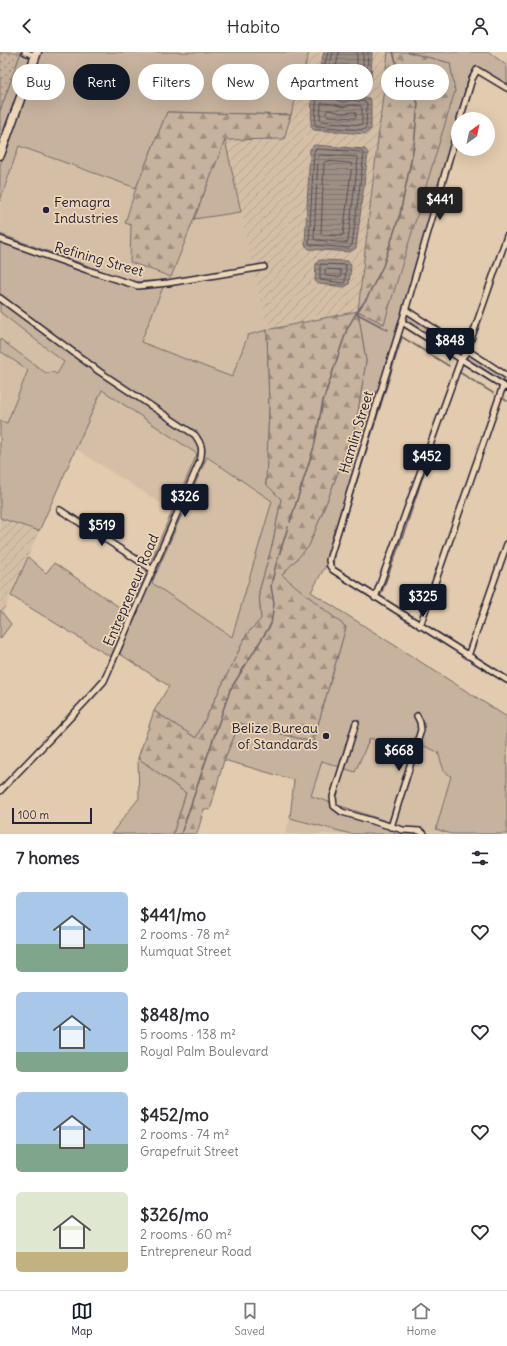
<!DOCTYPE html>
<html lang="en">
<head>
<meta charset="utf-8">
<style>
  body { margin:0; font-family:Delius,sans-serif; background:#f2f2f3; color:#2b2b33; height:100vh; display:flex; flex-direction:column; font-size:15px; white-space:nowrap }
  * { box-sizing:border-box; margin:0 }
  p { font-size:13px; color:#7c7c81 }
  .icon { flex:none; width:22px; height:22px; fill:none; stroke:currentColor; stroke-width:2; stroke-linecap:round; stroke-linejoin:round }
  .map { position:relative; height:782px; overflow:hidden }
  .drawer { display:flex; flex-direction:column; background:#fff; flex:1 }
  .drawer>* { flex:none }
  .hud { position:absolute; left:12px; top:12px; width:483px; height:36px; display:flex; gap:8px }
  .needle { width:26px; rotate:33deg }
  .tools { position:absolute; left:451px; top:60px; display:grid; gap:8px }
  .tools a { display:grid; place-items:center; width:44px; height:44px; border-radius:50%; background:#fff; box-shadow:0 4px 16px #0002; font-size:20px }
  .scale { position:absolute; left:12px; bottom:10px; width:80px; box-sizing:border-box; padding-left:4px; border:2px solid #22223b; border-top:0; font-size:11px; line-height:14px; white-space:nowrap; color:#22223b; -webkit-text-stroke:3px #eed6b6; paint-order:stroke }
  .price { position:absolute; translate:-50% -34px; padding:0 9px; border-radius:4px; background:#111827; color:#fff; font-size:13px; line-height:26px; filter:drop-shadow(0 1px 2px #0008) }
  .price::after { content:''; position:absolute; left:50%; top:24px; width:12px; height:9px; margin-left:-6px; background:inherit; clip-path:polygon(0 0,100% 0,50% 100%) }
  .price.selected { background:#222; color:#fff }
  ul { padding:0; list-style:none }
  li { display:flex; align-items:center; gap:12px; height:100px; padding:0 16px }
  li span { display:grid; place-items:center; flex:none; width:112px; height:80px; border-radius:6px; color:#555 }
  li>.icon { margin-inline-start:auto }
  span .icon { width:48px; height:48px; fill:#fffc; stroke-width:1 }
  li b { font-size:17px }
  h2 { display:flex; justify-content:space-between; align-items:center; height:48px; padding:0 16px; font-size:17px }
  .chip { padding:0 14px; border-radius:18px; background:#fff; box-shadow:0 4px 16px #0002; font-size:14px; line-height:36px }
  .chip.selected { background:#111827; color:#fff }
  header { display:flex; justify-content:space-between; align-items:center; height:52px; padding:0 16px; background:#fff; font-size:18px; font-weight:600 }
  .tabs { display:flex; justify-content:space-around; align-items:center; height:56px; border-top:1px solid #e1e1e2; background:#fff; font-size:11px; color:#7c7c81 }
  .tabs a { display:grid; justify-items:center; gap:2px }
  .tabs .selected { color:#111827 }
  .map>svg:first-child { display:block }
  .built { fill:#d4bea5 }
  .industrial { fill:url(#industrial-furrows) }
  .grass { fill:#c6b29d; stroke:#746a6c; fill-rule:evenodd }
  .forest { fill:url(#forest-firs); stroke:#746a6c }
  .park { fill:url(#park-dots); stroke:#746a6c }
  .water { fill:url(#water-rules); stroke:#6c6367 }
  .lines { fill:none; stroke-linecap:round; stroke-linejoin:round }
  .shore { stroke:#544e59; stroke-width:1 }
  .stream { stroke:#6c6367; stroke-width:1.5 }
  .minor-casing { stroke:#22223b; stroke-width:8 }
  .primary-casing { stroke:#22223b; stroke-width:11 }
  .minor { stroke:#eed6b6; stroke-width:5 }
  .primary { stroke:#eed6b6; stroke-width:8 }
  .poi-dot { fill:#22223b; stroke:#eed6b6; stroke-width:1.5 }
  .labels { text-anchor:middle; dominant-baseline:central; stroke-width:3.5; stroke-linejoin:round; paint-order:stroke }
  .poi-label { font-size:14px; fill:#22223b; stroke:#eed6b6; text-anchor:start }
  .street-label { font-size:14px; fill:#22223b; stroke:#eed6b6 }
</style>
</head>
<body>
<header><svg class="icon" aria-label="back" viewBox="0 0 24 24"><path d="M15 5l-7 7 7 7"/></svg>Habito<svg class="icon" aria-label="person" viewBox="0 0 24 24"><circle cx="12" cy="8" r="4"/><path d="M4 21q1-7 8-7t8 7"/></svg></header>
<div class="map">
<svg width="507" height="782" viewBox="0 0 507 782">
  <defs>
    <pattern id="industrial-furrows" width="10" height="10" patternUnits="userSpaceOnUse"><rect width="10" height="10" fill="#d4bea5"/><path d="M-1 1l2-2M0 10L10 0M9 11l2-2" fill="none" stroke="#b6a38f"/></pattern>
    <pattern id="forest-firs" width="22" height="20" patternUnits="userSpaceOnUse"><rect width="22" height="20" fill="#c6b29d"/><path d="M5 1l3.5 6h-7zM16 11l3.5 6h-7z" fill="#a09081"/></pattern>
    <pattern id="park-dots" width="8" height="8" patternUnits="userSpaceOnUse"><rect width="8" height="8" fill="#c6b29d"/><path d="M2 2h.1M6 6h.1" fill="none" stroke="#a09081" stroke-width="1.8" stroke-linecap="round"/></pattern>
    <pattern id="water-rules" width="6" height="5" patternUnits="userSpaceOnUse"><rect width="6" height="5" fill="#9e8f85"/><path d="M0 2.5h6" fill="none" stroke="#80746e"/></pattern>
  </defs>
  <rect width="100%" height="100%" fill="#e2cbae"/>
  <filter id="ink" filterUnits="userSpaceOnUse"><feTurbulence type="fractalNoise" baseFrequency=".025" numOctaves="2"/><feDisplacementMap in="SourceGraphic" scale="8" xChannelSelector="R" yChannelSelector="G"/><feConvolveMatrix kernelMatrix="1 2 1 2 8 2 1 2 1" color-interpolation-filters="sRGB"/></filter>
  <g filter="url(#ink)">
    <g class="built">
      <polygon points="19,94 136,136 125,171 131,173 130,210 171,225 194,167 241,160 267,278 248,283 232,325 141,290 166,228 133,230 0,182 0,149"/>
      <polygon points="0,260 64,310 56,322 52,320 46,321 0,287"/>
      <polygon points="0,299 28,317 7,371 0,369"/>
      <polygon points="101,337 197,402 173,459 76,397"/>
      <polygon points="206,405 272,449 232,585 152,531"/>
      <polygon points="370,685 408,701 412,689 438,700 444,719 451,724 436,777 451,782 424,782 420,779 398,773 311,744 322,709 355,719"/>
      <polygon points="290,766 351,782 285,782"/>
    </g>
    <g class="industrial">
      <polygon points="309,0 388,0 358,259 267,278 225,88 284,86"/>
      <polygon points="0,466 39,479 3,561 0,558"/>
    </g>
    <g class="grass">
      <polygon points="21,0 32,0 0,90 0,59"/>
      <polygon points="41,0 309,0 291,63 167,60 136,136 19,94 0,149 0,113"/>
      <polygon points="407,0 489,0 507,14 507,36 477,18 458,67 458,82 406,258 507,324 507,336 403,270 329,508 311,540 507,665 507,782 451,782 436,777 451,724 444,719 438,700 412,689 408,701 370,686 355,720 322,709 311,744 398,773 420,779 424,782 351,782 290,766 294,728 224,708 240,671 313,690 346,575 281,523 309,493 329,444 356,372 366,309 358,259 384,272 450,11"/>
      <polygon points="225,88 241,160 194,167"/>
      <path d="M0,182l133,48 33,-2 -25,62 91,35 16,-42 19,-5 2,79 -3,75 15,15 -8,43 -14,50 2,27 -14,15 -51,104 -42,-27 15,-25 -52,-34 -3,7 -103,-63 17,-39 18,16 8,-10 74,50 69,-159 -95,-64 -63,141 -39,-13v-97l7,2 21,-53 -28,-19v-12l46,34 6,-1 5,2 7,-12 -64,-50zM207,405l65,44 -40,136 -80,-54z"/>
      <polygon points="0,558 11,572 0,587"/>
      <polygon points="138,706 186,741 173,782 111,782 139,746"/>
    </g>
    <g class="forest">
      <polygon points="388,0 407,0 450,11 455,39 384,272 358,259 366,309 356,372 329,444 309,494 282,523 346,575 313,690 240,671 224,708 210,758 204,757 197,782 173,782 186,741 138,706 154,659 196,686 247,582 261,567 259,540 273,490 281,447 266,432 269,357 267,278 358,259"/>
      <polygon points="167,60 291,63 284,87 225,88 171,225 130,210 131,173 125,171 136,136"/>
    </g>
    <polygon class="park" points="0,0 21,0 0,59"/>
    <g class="water">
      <polygon points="324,0 372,0 371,29 367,33 320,30 317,25"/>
      <polygon points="316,41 335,43 343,46 350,44 369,46 371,50 371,77 366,82 314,78 311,75 312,45"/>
      <polygon points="314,93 365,97 368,101 356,196 350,200 309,197 305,193 310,97"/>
      <polygon points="319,208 348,209 351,213 349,232 345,235 319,232 315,229 316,212"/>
    </g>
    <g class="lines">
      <g class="shore">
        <polyline points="328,0 322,24 322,26 365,29 367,26 368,0"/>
        <polyline points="333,0 328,19 329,21 361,24 363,22 363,0"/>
        <polyline points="339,0 336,15 355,17 357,15 357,0"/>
        <polygon points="317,46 334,47 343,50 351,48 366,50 367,52 366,75 363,78 316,74 315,72"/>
        <polygon points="322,51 333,52 343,55 351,53 361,54 362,56 362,72 360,73 321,69 320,68 321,53"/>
        <polygon points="328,58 342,61 354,60 356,61 356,65 354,66 328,64 326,62"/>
        <polygon points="316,97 362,100 364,102 352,193 349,196 311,193 309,191 314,100"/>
        <polygon points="321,103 357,105 358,107 348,189 347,191 316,188 314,187 318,104"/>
        <polygon points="326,109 350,111 352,112 343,183 341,184 322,183 321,181 324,111"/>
        <polygon points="321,212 346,213 345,230 343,231 320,228 320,214"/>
        <polygon points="326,217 340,218 341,220 341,224 339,225 326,224 325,222"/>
      </g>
      <g class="stream">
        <polyline points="356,261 388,278"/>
        <polyline points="458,322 459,320 493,341"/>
        <polyline points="502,346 507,349"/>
        <polyline points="290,470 314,395 323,349 347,277 355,263 367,246 383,214 400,162 414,94 418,51 401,27 393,0"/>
        <polyline points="333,514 334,502 402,285 449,314"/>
        <polyline points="380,546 380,545 406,475 439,376"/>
        <polyline points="181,782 204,714 230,638 271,572 274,552 271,534 275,516 288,475"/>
      </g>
      <g class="minor-casing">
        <g id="minor">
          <polyline points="25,0 36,4"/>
          <polyline points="460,67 472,27 477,18 507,36"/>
          <polyline points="458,76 402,270 329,508 330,514 333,518 507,628"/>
          <polyline points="0,187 87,218 138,234 168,231 264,215"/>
          <path d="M0,246l100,74 95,63c7,10 8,14 5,26l-96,220c-33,37 -69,73 -104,110"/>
          <polyline points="406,258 507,324"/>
          <polyline points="402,270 507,336"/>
          <polyline points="60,458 153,518"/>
          <polyline points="375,546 461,307 467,299 507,184"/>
          <polyline points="420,574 503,334"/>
          <polyline points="468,604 507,492"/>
          <polyline points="356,671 333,745 334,754 342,760 403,778 420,779 424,782"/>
          <polyline points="391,775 421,678 420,670 417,664"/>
        </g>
      </g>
      <g class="primary-casing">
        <polyline id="primary" points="0,103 37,0"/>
      </g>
      <use href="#minor" class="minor"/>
      <use href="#primary" class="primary"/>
    </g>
  </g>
  <g class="poi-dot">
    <circle cx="46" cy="158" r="4"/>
    <circle cx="326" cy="684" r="4"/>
  </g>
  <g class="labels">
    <g class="poi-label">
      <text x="54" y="150">Femagra<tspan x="54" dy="16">Industries</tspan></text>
      <text x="318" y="676" text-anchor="end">Belize Bureau<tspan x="318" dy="16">of Standards</tspan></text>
    </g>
    <g class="street-label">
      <text transform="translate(99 207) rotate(16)">Refining Street</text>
      <text transform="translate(356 380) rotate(-73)">Hamlin Street</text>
      <text transform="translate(131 538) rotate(-67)">Entrepreneur Road</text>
    </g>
  </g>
</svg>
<div class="tools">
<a><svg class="needle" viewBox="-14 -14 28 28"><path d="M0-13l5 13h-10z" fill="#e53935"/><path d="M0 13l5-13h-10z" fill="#7c7c81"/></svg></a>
</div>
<div class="scale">100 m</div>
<b class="price selected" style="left:440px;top:169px">$441</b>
<b class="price" style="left:450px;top:310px">$848</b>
<b class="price" style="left:427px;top:426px">$452</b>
<b class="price" style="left:185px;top:466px">$326</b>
<b class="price" style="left:102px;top:495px">$519</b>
<b class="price" style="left:423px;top:566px">$325</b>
<b class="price" style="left:399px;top:720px">$668</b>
<div class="hud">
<a class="chip">Buy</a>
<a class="chip selected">Rent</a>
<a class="chip">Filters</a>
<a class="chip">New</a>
<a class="chip">Apartment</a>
<a class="chip">House</a>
</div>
</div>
<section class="drawer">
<h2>7 homes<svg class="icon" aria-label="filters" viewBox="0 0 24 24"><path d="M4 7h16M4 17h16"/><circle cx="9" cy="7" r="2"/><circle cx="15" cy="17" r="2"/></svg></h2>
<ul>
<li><span style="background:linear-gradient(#a9c7e8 65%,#7fa58c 0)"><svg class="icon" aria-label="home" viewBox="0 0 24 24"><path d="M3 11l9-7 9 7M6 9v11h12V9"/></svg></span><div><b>$441/mo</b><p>2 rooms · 78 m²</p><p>Kumquat Street</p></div><svg class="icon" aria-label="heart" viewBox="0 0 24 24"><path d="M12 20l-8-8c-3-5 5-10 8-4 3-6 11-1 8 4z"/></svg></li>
<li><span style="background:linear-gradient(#a9c7e8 75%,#7fa58c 0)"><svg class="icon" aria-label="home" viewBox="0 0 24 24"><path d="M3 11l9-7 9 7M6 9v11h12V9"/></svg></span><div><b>$848/mo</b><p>5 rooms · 138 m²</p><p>Royal Palm Boulevard</p></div><svg class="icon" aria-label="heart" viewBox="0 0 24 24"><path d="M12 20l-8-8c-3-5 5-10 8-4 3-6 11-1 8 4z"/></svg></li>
<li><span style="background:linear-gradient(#a9c7e8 65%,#7fa58c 0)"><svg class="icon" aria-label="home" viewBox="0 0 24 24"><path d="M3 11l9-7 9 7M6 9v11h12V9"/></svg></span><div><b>$452/mo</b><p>2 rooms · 74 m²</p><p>Grapefruit Street</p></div><svg class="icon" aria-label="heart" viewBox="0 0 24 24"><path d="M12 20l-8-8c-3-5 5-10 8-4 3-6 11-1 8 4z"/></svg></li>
<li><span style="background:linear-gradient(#dfe7d0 75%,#c2b280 0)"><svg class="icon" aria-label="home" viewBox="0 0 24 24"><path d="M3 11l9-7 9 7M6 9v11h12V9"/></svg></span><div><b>$326/mo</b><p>2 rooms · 60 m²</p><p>Entrepreneur Road</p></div><svg class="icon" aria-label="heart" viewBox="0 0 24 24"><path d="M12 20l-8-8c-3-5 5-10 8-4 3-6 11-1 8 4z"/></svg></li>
</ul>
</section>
<nav class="tabs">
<a class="selected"><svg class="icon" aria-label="map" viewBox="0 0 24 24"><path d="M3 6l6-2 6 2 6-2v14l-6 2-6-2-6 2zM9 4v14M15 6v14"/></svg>Map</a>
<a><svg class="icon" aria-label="saved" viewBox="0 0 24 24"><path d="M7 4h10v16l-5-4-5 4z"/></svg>Saved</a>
<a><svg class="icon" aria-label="home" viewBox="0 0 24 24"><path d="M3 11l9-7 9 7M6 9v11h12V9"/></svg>Home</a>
</nav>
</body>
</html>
